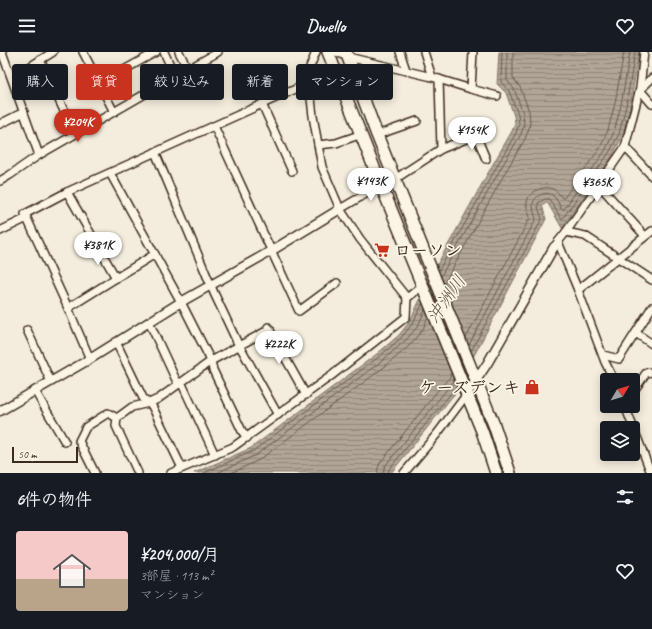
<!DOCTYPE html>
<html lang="ja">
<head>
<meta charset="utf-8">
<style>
  body { margin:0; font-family:Caveat,"Klee One",sans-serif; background:#242831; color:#f1f3f6; height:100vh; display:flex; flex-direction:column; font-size:15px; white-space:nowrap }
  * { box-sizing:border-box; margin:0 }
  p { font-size:13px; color:#9ea1a6 }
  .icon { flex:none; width:22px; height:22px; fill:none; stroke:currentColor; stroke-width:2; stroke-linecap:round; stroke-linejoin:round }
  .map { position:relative; height:421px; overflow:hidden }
  .panel { display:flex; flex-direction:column; background:#171b24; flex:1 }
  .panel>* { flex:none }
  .banner { position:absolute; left:12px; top:12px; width:400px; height:36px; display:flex; gap:8px }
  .needle { width:26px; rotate:52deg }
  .controls { position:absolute; left:600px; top:321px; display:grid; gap:8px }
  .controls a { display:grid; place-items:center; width:40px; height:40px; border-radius:4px; background:#171b24; box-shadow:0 2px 10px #0003; font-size:20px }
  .scale { position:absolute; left:12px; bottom:10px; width:66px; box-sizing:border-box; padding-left:4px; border:2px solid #3b2a1e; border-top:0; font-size:11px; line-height:14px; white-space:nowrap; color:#3b2a1e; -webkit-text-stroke:3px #fcf5e5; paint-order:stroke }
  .price { position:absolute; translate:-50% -34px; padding:0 9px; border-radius:14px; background:#fff; color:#222; font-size:13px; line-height:26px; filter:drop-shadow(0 1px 2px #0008) }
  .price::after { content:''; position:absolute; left:50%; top:24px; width:12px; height:9px; margin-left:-6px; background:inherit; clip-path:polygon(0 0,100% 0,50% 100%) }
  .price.current { background:#c8321e; color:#fff }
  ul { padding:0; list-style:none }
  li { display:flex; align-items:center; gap:12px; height:100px; padding:0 16px }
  li span { display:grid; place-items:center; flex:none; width:112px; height:80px; border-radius:4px; color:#555 }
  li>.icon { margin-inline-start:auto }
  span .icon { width:48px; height:48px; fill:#fffc; stroke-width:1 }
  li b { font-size:17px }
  h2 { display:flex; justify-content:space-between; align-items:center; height:48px; padding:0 16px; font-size:17px }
  .pill { padding:0 14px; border-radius:4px; background:#171b24; box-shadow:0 2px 10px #0003; font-size:14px; line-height:36px }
  .pill.current { background:#c8321e; color:#fff }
  header { display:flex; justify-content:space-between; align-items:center; height:52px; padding:0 16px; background:#171b24; font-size:18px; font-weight:600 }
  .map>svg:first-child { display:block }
  .water { fill:url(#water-rules); stroke:#817466 }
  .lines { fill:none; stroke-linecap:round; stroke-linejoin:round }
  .shore { stroke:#6a5b4e; stroke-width:1 }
  .minor-casing { stroke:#3b2a1e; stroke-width:10 }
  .tertiary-casing { stroke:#3b2a1e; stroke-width:11 }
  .primary-casing { stroke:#3b2a1e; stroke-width:14 }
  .minor { stroke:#fcf5e5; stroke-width:7 }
  .tertiary { stroke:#fcf5e5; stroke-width:8 }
  .primary { stroke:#fcf5e5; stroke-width:11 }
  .labels { text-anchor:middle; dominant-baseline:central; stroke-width:3.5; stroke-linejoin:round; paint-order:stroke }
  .poi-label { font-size:17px; font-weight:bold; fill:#3b2a1e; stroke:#fcf5e5; text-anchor:start }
  .water-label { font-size:18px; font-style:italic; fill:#645548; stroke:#fcf5e5 }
</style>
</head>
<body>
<header><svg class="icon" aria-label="menu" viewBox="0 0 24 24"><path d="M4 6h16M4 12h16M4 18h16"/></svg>Dwello<svg class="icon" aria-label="heart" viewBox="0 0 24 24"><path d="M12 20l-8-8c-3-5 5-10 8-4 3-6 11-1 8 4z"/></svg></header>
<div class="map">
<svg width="652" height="421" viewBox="0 0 652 421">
  <defs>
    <pattern id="water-rules" width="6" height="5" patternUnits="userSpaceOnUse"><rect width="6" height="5" fill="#b0a596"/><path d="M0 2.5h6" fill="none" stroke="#90877a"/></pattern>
  </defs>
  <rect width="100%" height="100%" fill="#f4eddd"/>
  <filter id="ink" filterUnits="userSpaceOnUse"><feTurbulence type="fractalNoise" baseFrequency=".025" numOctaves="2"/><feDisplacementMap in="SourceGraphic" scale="8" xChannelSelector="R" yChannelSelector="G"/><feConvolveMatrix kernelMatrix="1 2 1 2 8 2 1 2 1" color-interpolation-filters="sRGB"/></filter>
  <g filter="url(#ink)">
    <polygon class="water" points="499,0 639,0 630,55 623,83 613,103 562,176 547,150 542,153 546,167 470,311 463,333 451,346 391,421 194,421 251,396 378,301 399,283 410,269 433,220 493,112 512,79 515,71 514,64 506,41 497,32"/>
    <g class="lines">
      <g class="shore">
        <polyline points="439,218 497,114 516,81 519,72 518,62 509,39 501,30 502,0"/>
        <polyline points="441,224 501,116 521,82 524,73 523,61 514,37 507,28 507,0"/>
        <polyline points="444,232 506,119 525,87 529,76 530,71 529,59 520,35 513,26 513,0"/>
        <path d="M466,286l64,-120c-1,-5 -4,-10 -3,-16 1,-6 5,-9 10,-12 11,-5 19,-2 25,8h2l36,-50 8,-18 7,-27 9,-51"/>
        <path d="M469,293l67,-126c-1,-4 -3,-9 -3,-13 -1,-9 12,-16 19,-11 5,3 7,9 9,14h3l41,-58 9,-19 7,-27 9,-53"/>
        <polyline points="471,299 542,167 538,155 538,151 545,147 549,147 561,166 563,166 609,101 619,82 626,54 635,0"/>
        <polyline points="204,421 253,399 380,304 401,286 413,271 423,251"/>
        <polyline points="217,421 256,403 383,308 406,288 418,274 425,258"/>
        <polyline points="231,421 259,408 387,313 410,293 423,277 428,265"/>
        <polyline points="377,421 378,416 380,411 439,337 450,325 451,321"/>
        <polyline points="383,421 384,417 385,414 444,341 454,329"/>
        <polyline points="388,421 389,417 457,334"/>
      </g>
      <g class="minor-casing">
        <g id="minor">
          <polyline points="2,0 39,103 218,0"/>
          <polyline points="83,0 114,60"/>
          <polyline points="164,0 175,24"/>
          <polyline points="179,0 188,17"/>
          <polyline points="316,0 308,20 313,64 322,115 340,157 360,187 407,246 422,234"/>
          <polyline points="336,0 348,5 432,25 471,37 497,44"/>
          <polyline points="400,0 406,18"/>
          <polyline points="424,0 432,25"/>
          <polyline points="40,8 75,82"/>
          <polyline points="12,26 53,0"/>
          <polyline points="439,27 441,97"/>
          <polyline points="99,32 156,0"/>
          <polyline points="640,36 640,38 652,52"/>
          <polyline points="471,37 473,0"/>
          <polyline points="640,38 652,26"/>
          <polyline points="262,52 292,119"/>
          <polyline points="0,72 24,60"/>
          <polyline points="214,74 299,259 337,231"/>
          <polyline points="377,83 417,69"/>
          <polyline points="476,83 486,107"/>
          <polyline points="318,93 336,91 362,82"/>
          <polyline points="625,95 652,124"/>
          <polyline points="155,100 214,241 239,294 242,298 278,363"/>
          <polyline points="110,121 181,250 211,309 213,318 242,379 247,386"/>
          <polyline points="0,129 10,123 39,103"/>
          <polyline points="599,133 645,184"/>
          <polyline points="67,140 116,226 155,202"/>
          <polyline points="340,157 381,133 395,127 441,97 486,79"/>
          <polyline points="0,179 27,166"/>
          <polyline points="566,180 585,184 652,228"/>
          <polyline points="558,190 578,238 605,310 614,328"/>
          <polyline points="554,195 566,180 625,95 640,36 644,0"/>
          <polyline points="578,238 652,179"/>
          <polyline points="68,256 116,226"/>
          <polyline points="149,270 176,328 183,334 215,403"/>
          <polyline points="268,275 306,343"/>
          <polyline points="27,278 51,330"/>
          <polyline points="636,281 652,292"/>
          <polyline points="116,290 143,346 152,354 182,416"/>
          <polyline points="603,303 619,307 652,255"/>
          <polyline points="90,307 68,256 25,162 67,140 309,31"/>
          <polyline points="35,339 65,390"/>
          <polyline points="633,340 646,321 652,320"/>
          <polyline points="625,354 651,421"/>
          <polyline points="95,421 79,389 86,375 108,361 117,366"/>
          <polyline points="138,421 116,374 117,366 132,355 149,351 158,347 211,309 270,277"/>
          <polyline points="171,421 233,395 331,324 406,265 407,246"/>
          <polyline points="404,421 437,382 467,342"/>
        </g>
      </g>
      <g class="tertiary-casing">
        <g id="tertiary">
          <polyline points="467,342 487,312 554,195"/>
          <polyline points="0,359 90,307 181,250 271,199 340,157"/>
        </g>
      </g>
      <g class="primary-casing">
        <g id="primary">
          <polyline points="328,0 381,133 482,379 496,421"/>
          <polyline points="346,0 377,83 494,373 510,421"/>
        </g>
      </g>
      <use href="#minor" class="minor"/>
      <use href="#tertiary" class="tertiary"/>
      <use href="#primary" class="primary"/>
    </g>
  </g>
  <defs>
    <g id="supermarket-bare" transform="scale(1.2)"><path d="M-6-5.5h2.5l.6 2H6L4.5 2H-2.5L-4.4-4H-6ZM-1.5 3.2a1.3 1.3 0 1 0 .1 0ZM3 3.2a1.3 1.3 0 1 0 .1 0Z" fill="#c8321e" stroke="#fcf5e5" stroke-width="2.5" paint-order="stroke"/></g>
    <g id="shop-bare" transform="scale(1.2)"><path d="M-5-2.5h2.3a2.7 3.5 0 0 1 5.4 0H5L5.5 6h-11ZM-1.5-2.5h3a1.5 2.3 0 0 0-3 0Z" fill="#c8321e" stroke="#fcf5e5" stroke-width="2.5" paint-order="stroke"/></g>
  </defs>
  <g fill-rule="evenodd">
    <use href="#supermarket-bare" x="382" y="198"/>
    <use href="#shop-bare" x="532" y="335"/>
  </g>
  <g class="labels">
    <g class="poi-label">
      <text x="394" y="198">ローソン</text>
      <text x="520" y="335" text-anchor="end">ケーズデンキ</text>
    </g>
    <g class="water-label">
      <text transform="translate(446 247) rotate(-55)">沖洲川</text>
    </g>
  </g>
</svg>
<div class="controls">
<a><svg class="needle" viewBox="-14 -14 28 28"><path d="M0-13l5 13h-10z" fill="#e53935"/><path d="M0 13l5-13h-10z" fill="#9ea1a6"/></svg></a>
<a><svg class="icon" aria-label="layers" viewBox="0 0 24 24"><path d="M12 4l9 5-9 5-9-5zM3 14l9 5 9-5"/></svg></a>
</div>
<div class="scale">50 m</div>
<b class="price current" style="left:78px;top:91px">¥204K</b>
<b class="price" style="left:472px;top:99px">¥154K</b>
<b class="price" style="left:371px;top:150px">¥143K</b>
<b class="price" style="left:597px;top:151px">¥365K</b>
<b class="price" style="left:98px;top:214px">¥381K</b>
<b class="price" style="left:279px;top:313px">¥222K</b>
<div class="banner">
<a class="pill">購入</a>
<a class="pill current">賃貸</a>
<a class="pill">絞り込み</a>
<a class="pill">新着</a>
<a class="pill">マンション</a>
</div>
</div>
<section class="panel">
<h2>6件の物件<svg class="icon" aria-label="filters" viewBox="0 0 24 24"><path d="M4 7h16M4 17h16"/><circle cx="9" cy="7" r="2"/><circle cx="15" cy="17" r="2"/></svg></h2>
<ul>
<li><span style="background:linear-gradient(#f6c9c9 60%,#b9a48a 0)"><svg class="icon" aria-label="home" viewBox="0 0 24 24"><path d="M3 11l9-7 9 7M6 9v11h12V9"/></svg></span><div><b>¥204,000/月</b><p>3部屋 · 113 m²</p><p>マンション</p></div><svg class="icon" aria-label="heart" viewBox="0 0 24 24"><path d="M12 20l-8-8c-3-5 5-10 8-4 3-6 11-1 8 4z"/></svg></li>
</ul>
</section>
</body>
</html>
